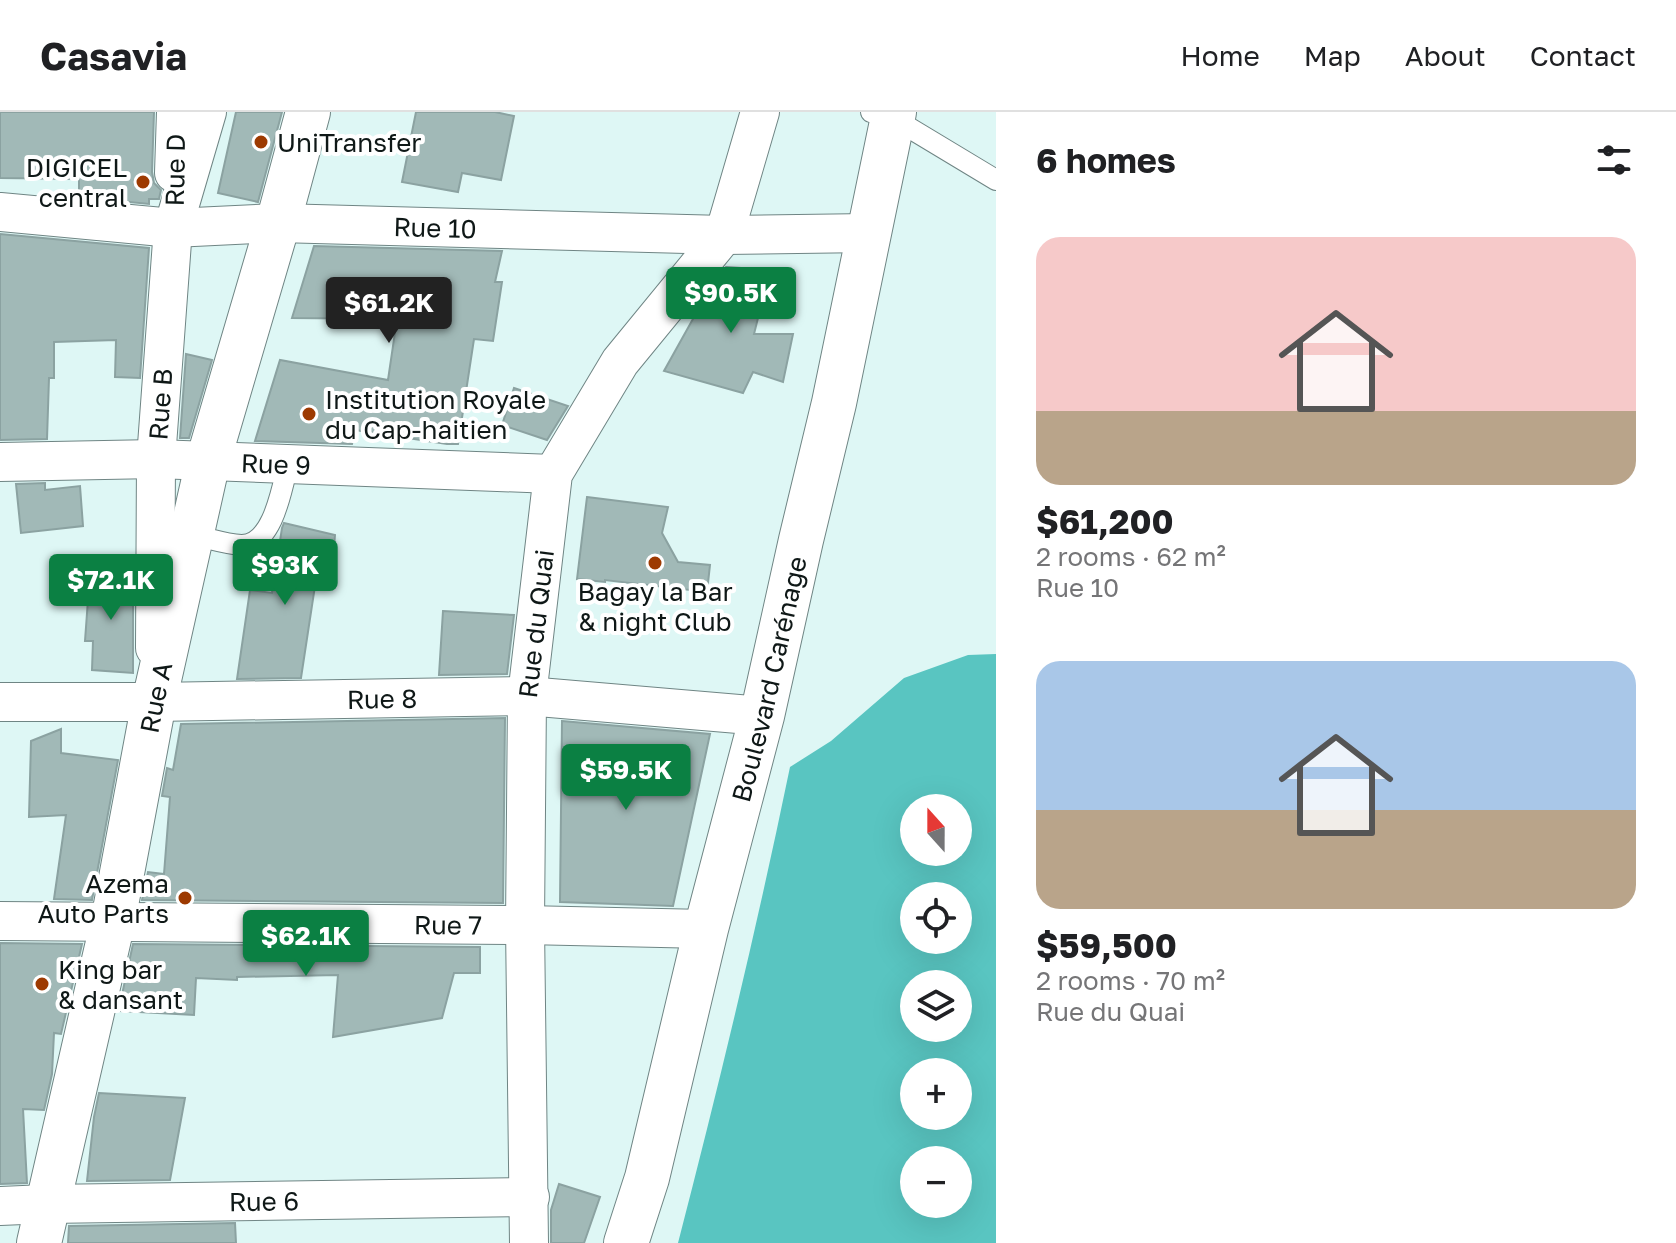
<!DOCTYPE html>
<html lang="en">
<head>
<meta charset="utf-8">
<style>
  body { margin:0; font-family:"Golos Text",sans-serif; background:#f6f6f6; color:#202124; height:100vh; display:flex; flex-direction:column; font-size:30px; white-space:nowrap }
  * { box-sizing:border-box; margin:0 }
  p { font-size:26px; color:#757577 }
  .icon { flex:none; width:44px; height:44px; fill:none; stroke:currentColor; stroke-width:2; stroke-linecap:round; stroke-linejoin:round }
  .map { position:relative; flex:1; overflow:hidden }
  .details { display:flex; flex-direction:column; background:#fff; width:680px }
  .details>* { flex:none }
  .needle { width:52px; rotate:339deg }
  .tools { position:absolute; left:900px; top:682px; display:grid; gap:16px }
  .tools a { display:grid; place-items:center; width:72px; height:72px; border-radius:50%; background:#fff; box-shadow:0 8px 32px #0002; font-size:40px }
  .price { position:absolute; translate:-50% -68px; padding:0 18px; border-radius:8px; background:#0b8043; color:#fff; font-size:26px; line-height:52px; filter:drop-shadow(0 2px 4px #0008) }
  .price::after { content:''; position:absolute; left:50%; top:48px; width:24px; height:18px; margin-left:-12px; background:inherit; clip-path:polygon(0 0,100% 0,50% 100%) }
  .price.active { background:#222; color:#fff }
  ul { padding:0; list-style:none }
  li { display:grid; align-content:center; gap:16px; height:424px; padding:0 40px }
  li span { display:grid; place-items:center; height:248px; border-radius:24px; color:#555 }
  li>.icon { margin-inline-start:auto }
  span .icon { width:144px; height:144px; fill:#fffc; stroke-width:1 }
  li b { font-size:34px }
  h2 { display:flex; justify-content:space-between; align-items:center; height:96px; padding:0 40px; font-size:34px }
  header { display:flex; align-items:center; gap:48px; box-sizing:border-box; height:112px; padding:0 40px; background:#fff; border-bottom:2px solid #e0e0e0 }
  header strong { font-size:38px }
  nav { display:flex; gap:44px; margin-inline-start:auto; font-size:28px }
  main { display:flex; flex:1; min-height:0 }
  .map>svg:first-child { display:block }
  .water { fill:#59c5c1; fill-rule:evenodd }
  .building { fill:#a1b9b7; stroke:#8ba2a1; stroke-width:2 }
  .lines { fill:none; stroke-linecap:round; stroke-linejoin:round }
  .service-casing { stroke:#6f8584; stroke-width:22 }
  .minor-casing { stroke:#6f8584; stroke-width:40 }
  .tertiary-casing { stroke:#6f8584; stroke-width:46 }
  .service { stroke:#fff; stroke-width:20 }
  .minor { stroke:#fff; stroke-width:38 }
  .tertiary { stroke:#fff; stroke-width:44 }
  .poi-dot { fill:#9d3a01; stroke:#fff; stroke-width:3 }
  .labels { text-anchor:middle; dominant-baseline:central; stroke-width:8; stroke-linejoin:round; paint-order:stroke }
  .poi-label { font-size:26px; fill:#0f1817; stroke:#fff; text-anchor:start }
  .street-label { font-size:26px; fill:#0f1817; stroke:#fff }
</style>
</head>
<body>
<header>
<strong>Casavia</strong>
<nav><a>Home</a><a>Map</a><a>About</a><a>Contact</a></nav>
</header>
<main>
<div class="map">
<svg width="996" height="1131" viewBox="0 0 996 1131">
  <rect width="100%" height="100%" fill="#def7f5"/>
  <path class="water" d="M996,542v589h-318c41,-158 79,-316 112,-476l41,-26 73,-63 64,-23zM914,696h44v44h-44zM914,784h44v44h-44zM914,872h44v44h-44zM914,960h44v44h-44zM914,1048h44v44h-44z"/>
  <g class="building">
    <polygon points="0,0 154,0 152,60 154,71 161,78 159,87 149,87 149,92 79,85 79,67 0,66"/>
    <polygon points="236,0 282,0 258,90 218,81"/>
    <polygon points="416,0 495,0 514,4 501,68 462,61 458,80 402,70"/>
    <polygon points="0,122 149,136 140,266 115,265 116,228 54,230 54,266 49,266 47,327 0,328"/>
    <polygon points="314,134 502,139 495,170 502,170 493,229 474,227 458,332 447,332 355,318 352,332 255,329 280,248 388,268 397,207 292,206"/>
    <polygon points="726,155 770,158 754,222 793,222 783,270 753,260 743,281 664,259 713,171"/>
    <polygon points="186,242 212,248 189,326 180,326"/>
    <polygon points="514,276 568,294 547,328 502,313"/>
    <polygon points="45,371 45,378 80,374 83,414 21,421 16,372"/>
    <polygon points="587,385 668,395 662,421 678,450 710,453 707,480 605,468 605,470 577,467"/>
    <polygon points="284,411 335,423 332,458 318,454 301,566 237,567 250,478 272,481 282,416"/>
    <polygon points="90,460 133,462 133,561 92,558 93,529 85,529"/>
    <polygon points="443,499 514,503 507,562 439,563"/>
    <polygon points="505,606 503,791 142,788 148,760 164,762 170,685 162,684 167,656 173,658 181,612"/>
    <polygon points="562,609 710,622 673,794 560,790"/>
    <polygon points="61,617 61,641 118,648 92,788 54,787 66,703 29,705 31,629"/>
    <polygon points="0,831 82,832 61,922 54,921 52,962 44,998 23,997 27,1071 0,1072"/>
    <polygon points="133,832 480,835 480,861 454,861 442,906 333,925 338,863 237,865 237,868 196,866 194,903 121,899 123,878"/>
    <polygon points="99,981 185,986 170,1068 87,1069 94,1005"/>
    <polygon points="559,1072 600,1085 584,1131 551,1131 551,1098"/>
    <polygon points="235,1111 236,1131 68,1131 69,1114"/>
  </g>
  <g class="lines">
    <g class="service-casing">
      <g id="service">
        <polyline points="871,0 893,6 996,68"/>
        <path d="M192,423c16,3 33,9 49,10 32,1 41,-57 47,-81"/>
      </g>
    </g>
    <g class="minor-casing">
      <g id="minor">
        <polyline points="174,61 176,0"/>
        <path id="s1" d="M0,100l173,16 105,-5 446,12 145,-2"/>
        <path id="s2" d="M0,350l156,-3 397,15"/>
        <path id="s3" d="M155,536l1,-189 17,-231 34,-116"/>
        <path id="s4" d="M0,590h154l373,-6 235,20"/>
        <path id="s5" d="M0,809l525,4 181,4"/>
        <path id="s6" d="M0,1094l46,-2 484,-7"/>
        <path id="s7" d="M529,1131l-4,-318 2,-229 26,-222 67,-112 104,-127 36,-123"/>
      </g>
    </g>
    <g class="tertiary-casing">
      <g id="tertiary">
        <path id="s8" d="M39,1131l74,-322 41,-219 54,-241 70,-238 30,-111"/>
        <path id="s9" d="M626,1131l21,-65 59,-249 56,-213 39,-176 33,-137 60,-291"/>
      </g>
    </g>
    <use href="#service" class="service"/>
    <use href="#minor" class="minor"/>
    <use href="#tertiary" class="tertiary"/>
  </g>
  <g class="poi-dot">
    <circle cx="261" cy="30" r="8"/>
    <circle cx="143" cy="70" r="8"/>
    <circle cx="309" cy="302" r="8"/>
    <circle cx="655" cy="451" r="8"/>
    <circle cx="185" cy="786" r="8"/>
    <circle cx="42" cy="872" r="8"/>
  </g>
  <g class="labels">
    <g class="poi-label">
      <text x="277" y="30">UniTransfer</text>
      <text x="127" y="55" text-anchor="end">DIGICEL<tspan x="127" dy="30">central</tspan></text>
      <text x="325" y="287">Institution Royale<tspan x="325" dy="30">du Cap-haitien</tspan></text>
      <text x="655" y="479" text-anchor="middle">Bagay la Bar<tspan x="655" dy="30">&amp; night Club</tspan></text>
      <text x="169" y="771" text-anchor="end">Azema<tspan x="169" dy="30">Auto Parts</tspan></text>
      <text x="58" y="857">King bar<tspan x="58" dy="30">&amp; dansant</tspan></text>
    </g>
    <g class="street-label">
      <text transform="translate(175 58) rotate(-89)">Rue D</text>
      <text stroke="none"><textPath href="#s1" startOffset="436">Rue 10</textPath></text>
      <text stroke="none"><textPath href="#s3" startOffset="244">Rue B</textPath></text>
      <text stroke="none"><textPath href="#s2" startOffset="276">Rue 9</textPath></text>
      <text stroke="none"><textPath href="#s7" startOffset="620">Rue du Quai</textPath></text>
      <text stroke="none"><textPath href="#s9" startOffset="582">Boulevard Carénage</textPath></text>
      <text stroke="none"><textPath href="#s8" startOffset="558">Rue A</textPath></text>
      <text stroke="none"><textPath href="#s4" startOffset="382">Rue 8</textPath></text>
      <text stroke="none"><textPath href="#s5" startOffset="448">Rue 7</textPath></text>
      <text stroke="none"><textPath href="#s6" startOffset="264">Rue 6</textPath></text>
    </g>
  </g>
</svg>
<div class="tools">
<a><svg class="needle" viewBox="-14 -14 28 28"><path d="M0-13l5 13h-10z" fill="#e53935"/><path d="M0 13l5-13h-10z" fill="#757577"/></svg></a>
<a><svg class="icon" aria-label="locate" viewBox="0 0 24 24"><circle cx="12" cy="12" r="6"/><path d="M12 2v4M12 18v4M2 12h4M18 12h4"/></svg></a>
<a><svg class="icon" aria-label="layers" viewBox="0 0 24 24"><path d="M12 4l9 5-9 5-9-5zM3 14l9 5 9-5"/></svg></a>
<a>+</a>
<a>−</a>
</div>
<b class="price" style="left:731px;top:223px">$90.5K</b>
<b class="price active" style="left:389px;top:233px">$61.2K</b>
<b class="price" style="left:285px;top:495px">$93K</b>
<b class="price" style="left:111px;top:510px">$72.1K</b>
<b class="price" style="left:626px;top:700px">$59.5K</b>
<b class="price" style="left:306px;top:866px">$62.1K</b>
</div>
<section class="details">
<h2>6 homes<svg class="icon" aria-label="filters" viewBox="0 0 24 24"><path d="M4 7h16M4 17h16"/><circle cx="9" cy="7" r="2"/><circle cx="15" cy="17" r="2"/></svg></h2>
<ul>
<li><span style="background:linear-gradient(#f6c9c9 70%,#b9a48a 0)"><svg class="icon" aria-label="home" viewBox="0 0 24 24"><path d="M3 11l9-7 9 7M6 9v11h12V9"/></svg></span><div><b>$61,200</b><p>2 rooms · 62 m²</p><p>Rue 10</p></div></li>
<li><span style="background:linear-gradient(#a9c7e8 60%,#b9a48a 0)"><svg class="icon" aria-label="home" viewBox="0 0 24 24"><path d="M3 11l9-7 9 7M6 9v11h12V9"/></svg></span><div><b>$59,500</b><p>2 rooms · 70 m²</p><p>Rue du Quai</p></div></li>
</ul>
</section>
</main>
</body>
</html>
